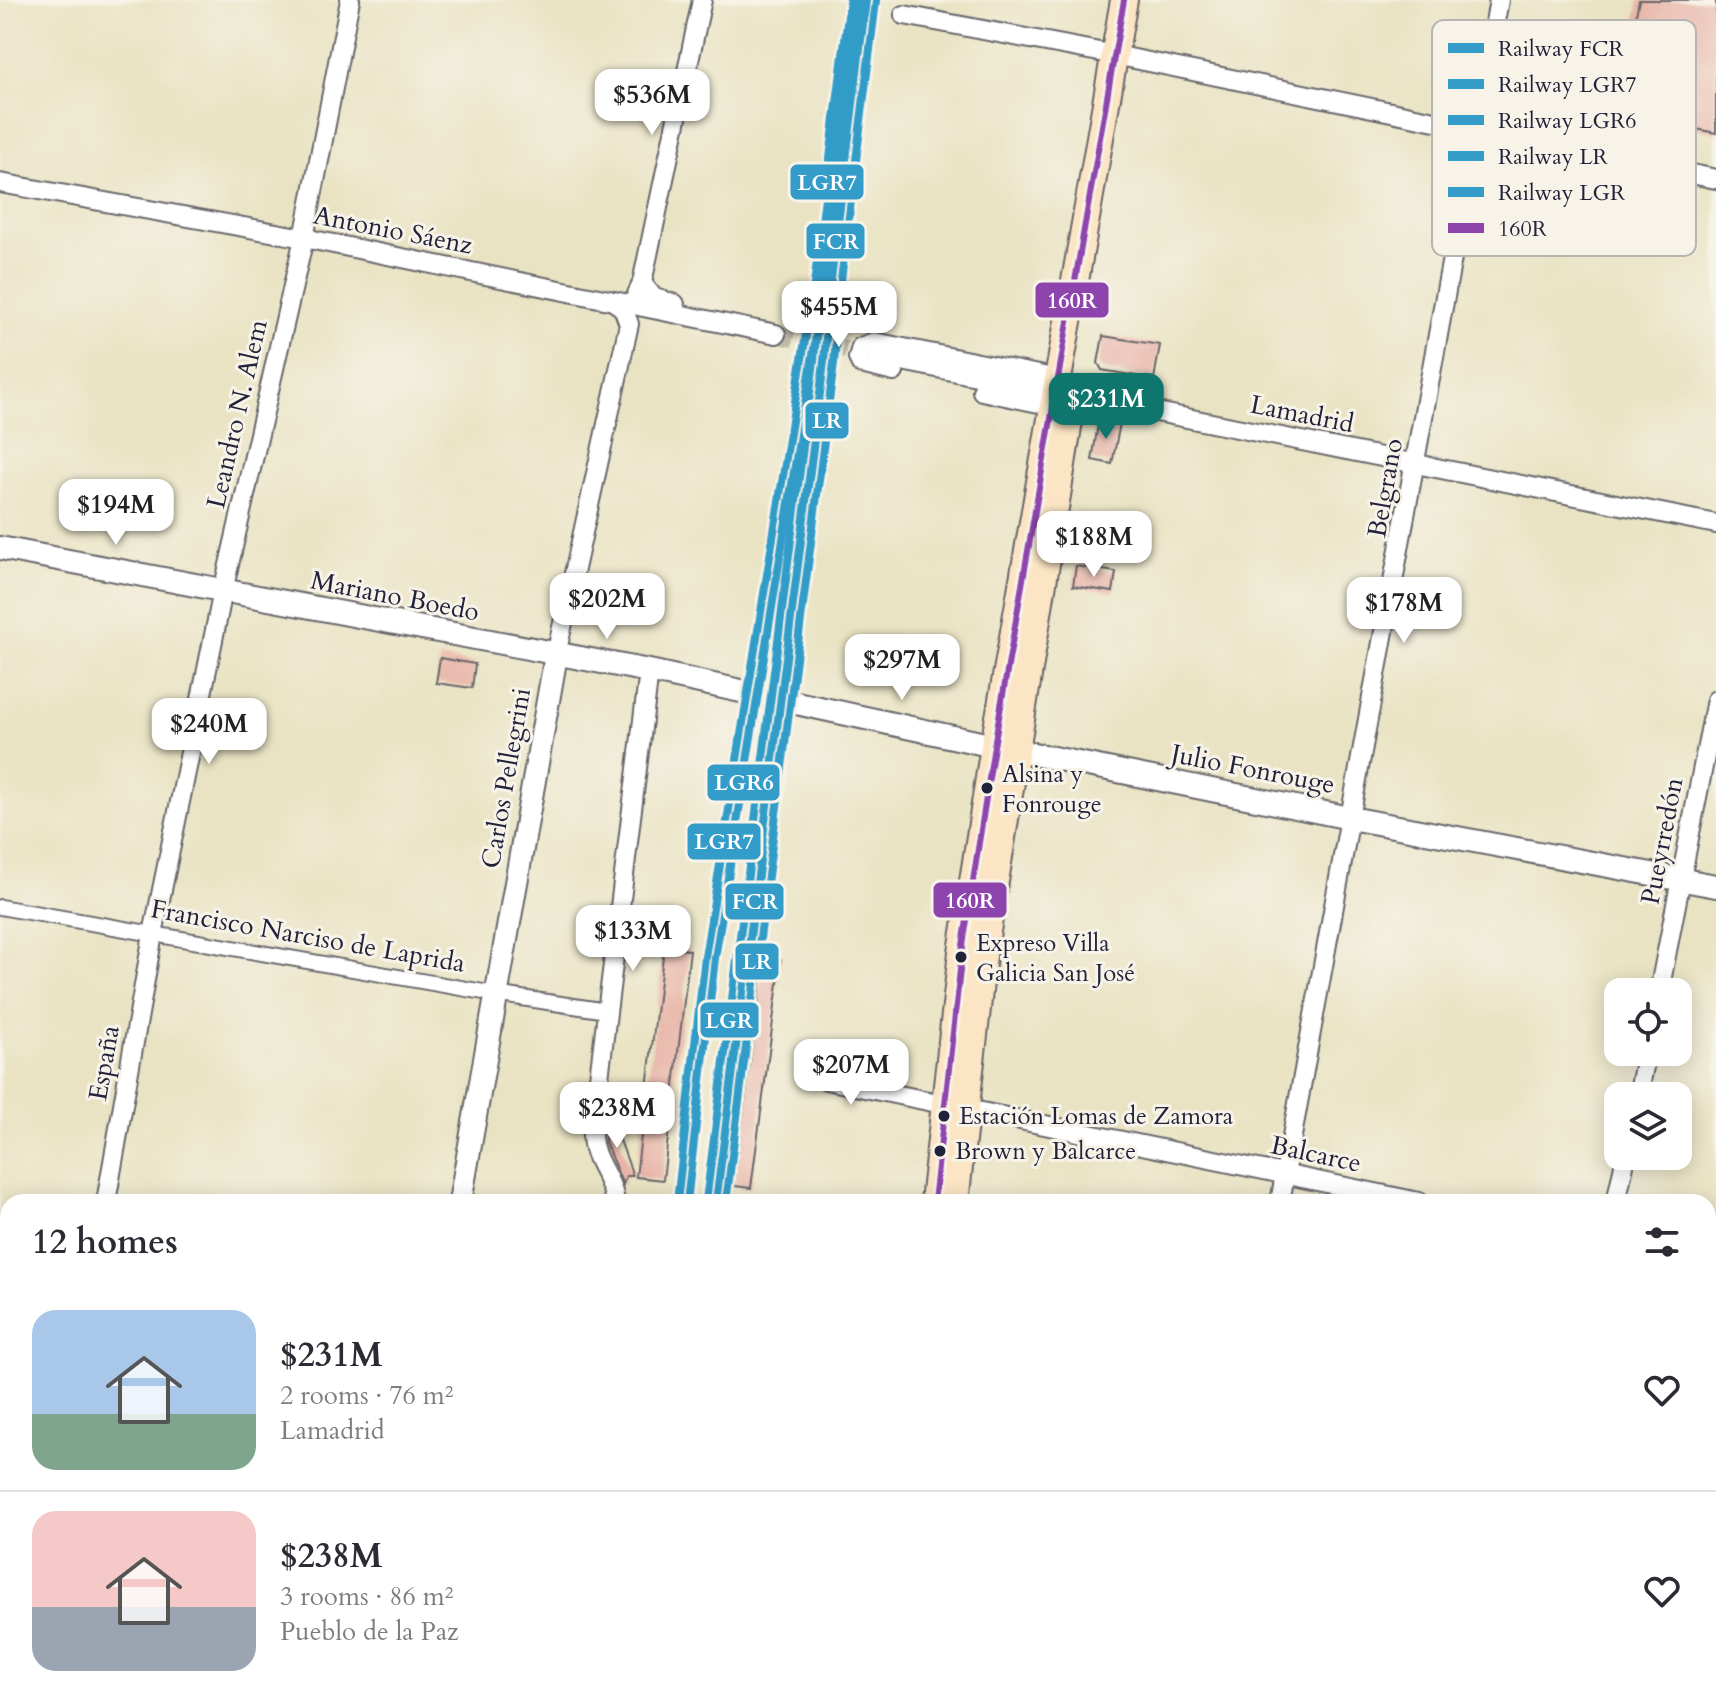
<!DOCTYPE html>
<html lang="en">
<head>
<meta charset="utf-8">
<style>
  body { margin:0; font-family:Cardo,serif; background:#f7f7f7; color:#2b2b33; height:100vh; display:flex; flex-direction:column; font-size:30px; white-space:nowrap }
  * { box-sizing:border-box; margin:0 }
  p { font-size:26px; color:#7c7c81 }
  .icon { flex:none; width:44px; height:44px; fill:none; stroke:currentColor; stroke-width:2; stroke-linecap:round; stroke-linejoin:round }
  .map { position:relative; flex:1; overflow:hidden }
  .sheet { position:absolute; left:0px; top:1194px; width:1716px; height:514px; display:flex; flex-direction:column; background:#fff; border-radius:24px 24px 0 0; box-shadow:0 4px 20px #0003 }
  .sheet>* { flex:none }
  .buttons { position:absolute; left:1604px; top:978px; display:grid; gap:16px }
  .buttons a { display:grid; place-items:center; width:88px; height:88px; border-radius:16px; background:#fff; box-shadow:0 4px 20px #0003; font-size:40px }
  .price { position:absolute; translate:-50% -68px; padding:0 18px; border-radius:16px; background:#fff; color:#222; font-size:26px; line-height:52px; filter:drop-shadow(0 2px 4px #0008) }
  .price::after { content:''; position:absolute; left:50%; top:48px; width:24px; height:18px; margin-left:-12px; background:inherit; clip-path:polygon(0 0,100% 0,50% 100%) }
  .price.active { background:#0f766e; color:#fff }
  ul { padding:0; list-style:none }
  li { display:flex; align-items:center; gap:24px; height:200px; padding:0 32px }
  li+li { border-top:2px solid #e1e1e2 }
  li span { display:grid; place-items:center; flex:none; width:224px; height:160px; border-radius:24px; color:#555 }
  li>.icon { margin-inline-start:auto }
  span .icon { width:96px; height:96px; fill:#fffc; stroke-width:1 }
  li b { font-size:34px }
  h2 { display:flex; justify-content:space-between; align-items:center; height:96px; padding:0 32px; font-size:34px }
  .map>svg:first-child { display:block }
  .building { fill:#e8b4a7 }
  .lines { fill:none; stroke-linecap:round; stroke-linejoin:round }
  .minor-tunnel { stroke:#c1bca8; stroke-width:18; stroke-dasharray:18 9; stroke-linecap:butt }
  .pedestrian-casing { stroke:#68666b; stroke-width:18 }
  .minor-casing { stroke:#68666b; stroke-width:22 }
  .tertiary-casing { stroke:#68666b; stroke-width:26 }
  .secondary-casing { stroke:#68666b; stroke-width:30 }
  .pedestrian { stroke:#fff; stroke-width:14 }
  .minor { stroke:#fff; stroke-width:18 }
  .tertiary { stroke:#fff; stroke-width:22 }
  .secondary { stroke:#fce5c4; stroke-width:26 }
  .bus-1-casing { stroke:#f7f3e8; stroke-width:12 }
  .bus-1 { stroke:#8e44ad; stroke-width:6 }
  .rail-1-casing { stroke:#f7f3e8; stroke-width:14 }
  .rail-2-casing { stroke:#f7f3e8; stroke-width:14 }
  .rail-3-casing { stroke:#f7f3e8; stroke-width:14 }
  .rail-4-casing { stroke:#f7f3e8; stroke-width:14 }
  .rail-5-casing { stroke:#f7f3e8; stroke-width:14 }
  .rail-1 { stroke:#339cc9; stroke-width:8 }
  .rail-2 { stroke:#339cc9; stroke-width:8 }
  .rail-3 { stroke:#339cc9; stroke-width:8 }
  .rail-4 { stroke:#339cc9; stroke-width:8 }
  .rail-5 { stroke:#339cc9; stroke-width:8 }
  .bus-dot { fill:#22223b; stroke:#f7f3e8; stroke-width:3 }
  .labels { text-anchor:middle; dominant-baseline:central; stroke-width:6; stroke-linejoin:round; paint-order:stroke }
  .bus-label { font-size:24px; fill:#22223b; stroke:#f7f3e8; text-anchor:start }
  .street-label { font-size:26px; fill:#22223b; stroke:#f7f3e8 }
  .key { fill:#f7f3e8; stroke:#b7b4b4; stroke-width:2 }
  .key-label { font-size:22px; fill:#22223b }
  .line-badge { stroke:#f7f3e8; stroke-width:3 }
  .badge-label { font-size:22px; text-anchor:middle; font-weight:bold; fill:#fff }
</style>
</head>
<body>
<div class="map">
<svg width="1716" height="1707" viewBox="0 0 1716 1707">
  <rect width="100%" height="100%" fill="#f7f3e8"/>
  <filter id="ink" filterUnits="userSpaceOnUse"><feTurbulence type="fractalNoise" baseFrequency=".0125" numOctaves="2"/><feDisplacementMap in="SourceGraphic" scale="16" xChannelSelector="R" yChannelSelector="G"/><feConvolveMatrix kernelMatrix="1 2 1 2 8 2 1 2 1" color-interpolation-filters="sRGB"/></filter>
  <filter id="wash" filterUnits="userSpaceOnUse"><feTurbulence type="fractalNoise" baseFrequency=".006" numOctaves="4" result="noise"/><feDisplacementMap in="SourceGraphic" scale="32" xChannelSelector="R" yChannelSelector="G"/><feGaussianBlur stdDeviation="1.8" result="paint"/><feColorMatrix in="noise" values="0 0 0 0 0 0 0 0 0 0 0 0 0 0 0 0 0 1.4 0 .05"/><feComposite in="paint" operator="in"/></filter>
  <g filter="url(#wash)">
    <rect width="100%" height="100%" fill="#e9e3c3"/>
    <g id="blocks">
      <g class="building">
        <polygon points="1639,0 1716,0 1716,133 1617,113"/>
        <polygon points="1103,336 1160,345 1154,379 1102,370 1098,363"/>
        <polygon points="1099,419 1120,423 1112,464 1092,460"/>
        <polygon points="1076,566 1116,572 1113,592 1073,586"/>
        <polygon points="440,658 475,664 472,688 436,683"/>
        <polygon points="664,948 690,950 663,1180 636,1177"/>
        <polygon points="764,958 781,960 751,1188 734,1186"/>
        <polygon points="608,1107 633,1176 626,1176 623,1185 605,1142"/>
      </g>
    </g>
  </g>
  <g filter="url(#ink)">
    <use href="#blocks" fill-opacity="0" stroke="#68666b" stroke-width="2"/>
    <g class="lines">
      <polyline class="minor-tunnel" points="776,334 874,356"/>
      <g class="pedestrian-casing">
        <polyline id="pedestrian" points="0,907 495,994 607,1011"/>
      </g>
      <g class="minor-casing">
        <g id="minor">
          <polyline points="904,15 1115,55 1716,179"/>
          <polyline points="0,183 304,238 776,334"/>
          <polyline points="642,283 654,298 675,304"/>
          <polyline points="637,294 642,283 702,0"/>
          <polyline points="877,356 1716,524"/>
          <polyline points="894,372 861,364 858,358 861,347 874,342 1058,379"/>
          <polyline points="982,391 1053,406"/>
          <polyline points="556,655 629,324 623,308 613,301"/>
          <polyline points="1659,992 1716,700"/>
          <polyline points="826,1080 1419,1202"/>
          <polyline points="1638,1096 1647,1052"/>
          <polyline points="106,1202 153,934 223,591 304,238 350,0"/>
          <path d="M615,1202c-2,-24 -23,-42 -23,-67l57,-464"/>
          <polyline points="1280,1202 1499,0"/>
          <polyline points="1616,1202 1626,1156"/>
          <polyline points="1708,1262 1716,1264"/>
          <polyline points="0,1271 8,1272"/>
          <polyline points="1708,1616 1716,1617"/>
          <polyline points="0,1635 8,1637"/>
          <polyline points="323,1700 358,1707"/>
          <polyline points="21,1707 23,1700"/>
          <polyline points="1113,1707 1114,1700"/>
          <polyline points="1515,1707 1516,1700"/>
        </g>
      </g>
      <g class="tertiary-casing">
        <g id="tertiary">
          <polyline points="0,548 649,671 994,746 1350,818 1716,886"/>
          <polyline points="460,1202 556,655"/>
          <polyline points="367,1707 369,1700"/>
        </g>
      </g>
      <g class="secondary-casing">
        <g id="secondary">
          <polyline points="934,1202 962,952 994,746 1124,0"/>
          <polyline points="955,1202 983,956 1072,402"/>
          <polyline points="875,1707 876,1700"/>
          <polyline points="896,1707 897,1700"/>
        </g>
      </g>
      <use href="#pedestrian" class="pedestrian"/>
      <use href="#minor" class="minor"/>
      <use href="#tertiary" class="tertiary"/>
      <use href="#secondary" class="secondary"/>
      <g class="bus-1-casing">
        <polyline id="bus-1" points="934,1202 962,952 994,746 1124,0"/>
      </g>
      <use href="#bus-1" class="bus-1"/>
      <g class="rail-1-casing">
        <polyline id="rail-1" points="716,1202 824,362 830,287 866,0"/>
      </g>
      <g class="rail-2-casing">
        <polyline id="rail-2" points="677,1202 705,957 814,285 850,0"/>
      </g>
      <g class="rail-3-casing">
        <polyline id="rail-3" points="687,1202 715,958 824,287 860,1"/>
      </g>
      <g class="rail-4-casing">
        <polyline id="rail-4" points="726,1202 834,363 840,288 876,1"/>
      </g>
      <g class="rail-5-casing">
        <polyline id="rail-5" points="706,1201 814,361 820,286 856,0"/>
      </g>
      <use href="#rail-1" class="rail-1"/>
      <use href="#rail-2" class="rail-2"/>
      <use href="#rail-3" class="rail-3"/>
      <use href="#rail-4" class="rail-4"/>
      <use href="#rail-5" class="rail-5"/>
    </g>
  </g>
  <g class="bus-dot">
    <circle cx="987" cy="788" r="7"/>
    <circle cx="961" cy="957" r="7"/>
    <circle cx="944" cy="1116" r="7"/>
    <circle cx="940" cy="1151" r="7"/>
  </g>
  <g class="labels">
    <g class="bus-label">
      <text x="1002" y="774">Alsina y<tspan x="1002" dy="30">Fonrouge</tspan></text>
      <text x="976" y="943">Expreso Villa<tspan x="976" dy="30">Galicia San José</tspan></text>
      <text x="959" y="1116">Estación Lomas de Zamora</text>
      <text x="955" y="1151">Brown y Balcarce</text>
    </g>
    <g class="street-label">
      <text transform="translate(393 230) rotate(11)">Antonio Sáenz</text>
      <text transform="translate(237 414) rotate(-77)">Leandro N. Alem</text>
      <text transform="translate(1302 414) rotate(11)">Lamadrid</text>
      <text transform="translate(1385 488) rotate(-80)">Belgrano</text>
      <text transform="translate(395 596) rotate(11)">Mariano Boedo</text>
      <text transform="translate(1253 769) rotate(11)">Julio Fonrouge</text>
      <text transform="translate(506 778) rotate(-80)">Carlos Pellegrini</text>
      <text transform="translate(1662 841) rotate(-79)">Pueyrredón</text>
      <text transform="translate(308 936) rotate(10)">Francisco Narciso de Laprida</text>
      <text transform="translate(104 1063) rotate(-80)">España</text>
      <text transform="translate(1316 1154) rotate(12)">Balcarce</text>
    </g>
  </g>
  <rect x="1432" y="20" width="264" height="236" rx="12" class="key"/>
  <rect x="1448" y="43" width="36" height="10" fill="#339cc9"/>
  <rect x="1448" y="79" width="36" height="10" fill="#339cc9"/>
  <rect x="1448" y="115" width="36" height="10" fill="#339cc9"/>
  <rect x="1448" y="151" width="36" height="10" fill="#339cc9"/>
  <rect x="1448" y="187" width="36" height="10" fill="#339cc9"/>
  <rect x="1448" y="223" width="36" height="10" fill="#8e44ad"/>
  <g class="key-label">
    <text x="1498" y="56">Railway FCR</text>
    <text x="1498" y="92">Railway LGR7</text>
    <text x="1498" y="128">Railway LGR6</text>
    <text x="1498" y="164">Railway LR</text>
    <text x="1498" y="200">Railway LGR</text>
    <text x="1498" y="236">160R</text>
  </g>
  <g class="line-badge">
    <rect x="789" y="163" width="76" height="38" rx="8" fill="#339cc9"/>
    <rect x="805" y="222" width="61" height="38" rx="8" fill="#339cc9"/>
    <rect x="1034" y="281" width="76" height="38" rx="8" fill="#8e44ad"/>
    <rect x="804" y="401" width="46" height="39" rx="8" fill="#339cc9"/>
    <rect x="706" y="763" width="75" height="39" rx="8" fill="#339cc9"/>
    <rect x="686" y="822" width="76" height="39" rx="8" fill="#339cc9"/>
    <rect x="932" y="881" width="76" height="38" rx="8" fill="#8e44ad"/>
    <rect x="724" y="882" width="61" height="39" rx="8" fill="#339cc9"/>
    <rect x="734" y="942" width="46" height="39" rx="8" fill="#339cc9"/>
    <rect x="699" y="1001" width="61" height="38" rx="8" fill="#339cc9"/>
  </g>
  <g class="badge-label">
    <text x="827" y="190">LGR7</text>
    <text x="836" y="249">FCR</text>
    <text x="1072" y="308">160R</text>
    <text x="827" y="428">LR</text>
    <text x="744" y="790">LGR6</text>
    <text x="724" y="849">LGR7</text>
    <text x="970" y="908">160R</text>
    <text x="755" y="909">FCR</text>
    <text x="757" y="969">LR</text>
    <text x="729" y="1028">LGR</text>
  </g>
</svg>
<div class="buttons">
<a><svg class="icon" aria-label="locate" viewBox="0 0 24 24"><circle cx="12" cy="12" r="6"/><path d="M12 2v4M12 18v4M2 12h4M18 12h4"/></svg></a>
<a><svg class="icon" aria-label="layers" viewBox="0 0 24 24"><path d="M12 4l9 5-9 5-9-5zM3 14l9 5 9-5"/></svg></a>
</div>
<b class="price" style="left:652px;top:137px">$536M</b>
<b class="price" style="left:839px;top:349px">$455M</b>
<b class="price active" style="left:1106px;top:441px">$231M</b>
<b class="price" style="left:116px;top:547px">$194M</b>
<b class="price" style="left:1094px;top:579px">$188M</b>
<b class="price" style="left:607px;top:641px">$202M</b>
<b class="price" style="left:1404px;top:645px">$178M</b>
<b class="price" style="left:902px;top:702px">$297M</b>
<b class="price" style="left:209px;top:766px">$240M</b>
<b class="price" style="left:633px;top:973px">$133M</b>
<b class="price" style="left:851px;top:1107px">$207M</b>
<b class="price" style="left:617px;top:1150px">$238M</b>
<section class="sheet">
<h2>12 homes<svg class="icon" aria-label="filters" viewBox="0 0 24 24"><path d="M4 7h16M4 17h16"/><circle cx="9" cy="7" r="2"/><circle cx="15" cy="17" r="2"/></svg></h2>
<ul>
<li><span style="background:linear-gradient(#a9c7e8 65%,#7fa58c 0)"><svg class="icon" aria-label="home" viewBox="0 0 24 24"><path d="M3 11l9-7 9 7M6 9v11h12V9"/></svg></span><div><b>$231M</b><p>2 rooms · 76 m²</p><p>Lamadrid</p></div><svg class="icon" aria-label="heart" viewBox="0 0 24 24"><path d="M12 20l-8-8c-3-5 5-10 8-4 3-6 11-1 8 4z"/></svg></li>
<li><span style="background:linear-gradient(#f6c9c9 60%,#9aa5b1 0)"><svg class="icon" aria-label="home" viewBox="0 0 24 24"><path d="M3 11l9-7 9 7M6 9v11h12V9"/></svg></span><div><b>$238M</b><p>3 rooms · 86 m²</p><p>Pueblo de la Paz</p></div><svg class="icon" aria-label="heart" viewBox="0 0 24 24"><path d="M12 20l-8-8c-3-5 5-10 8-4 3-6 11-1 8 4z"/></svg></li>
</ul>
</section>
</div>
</body>
</html>
